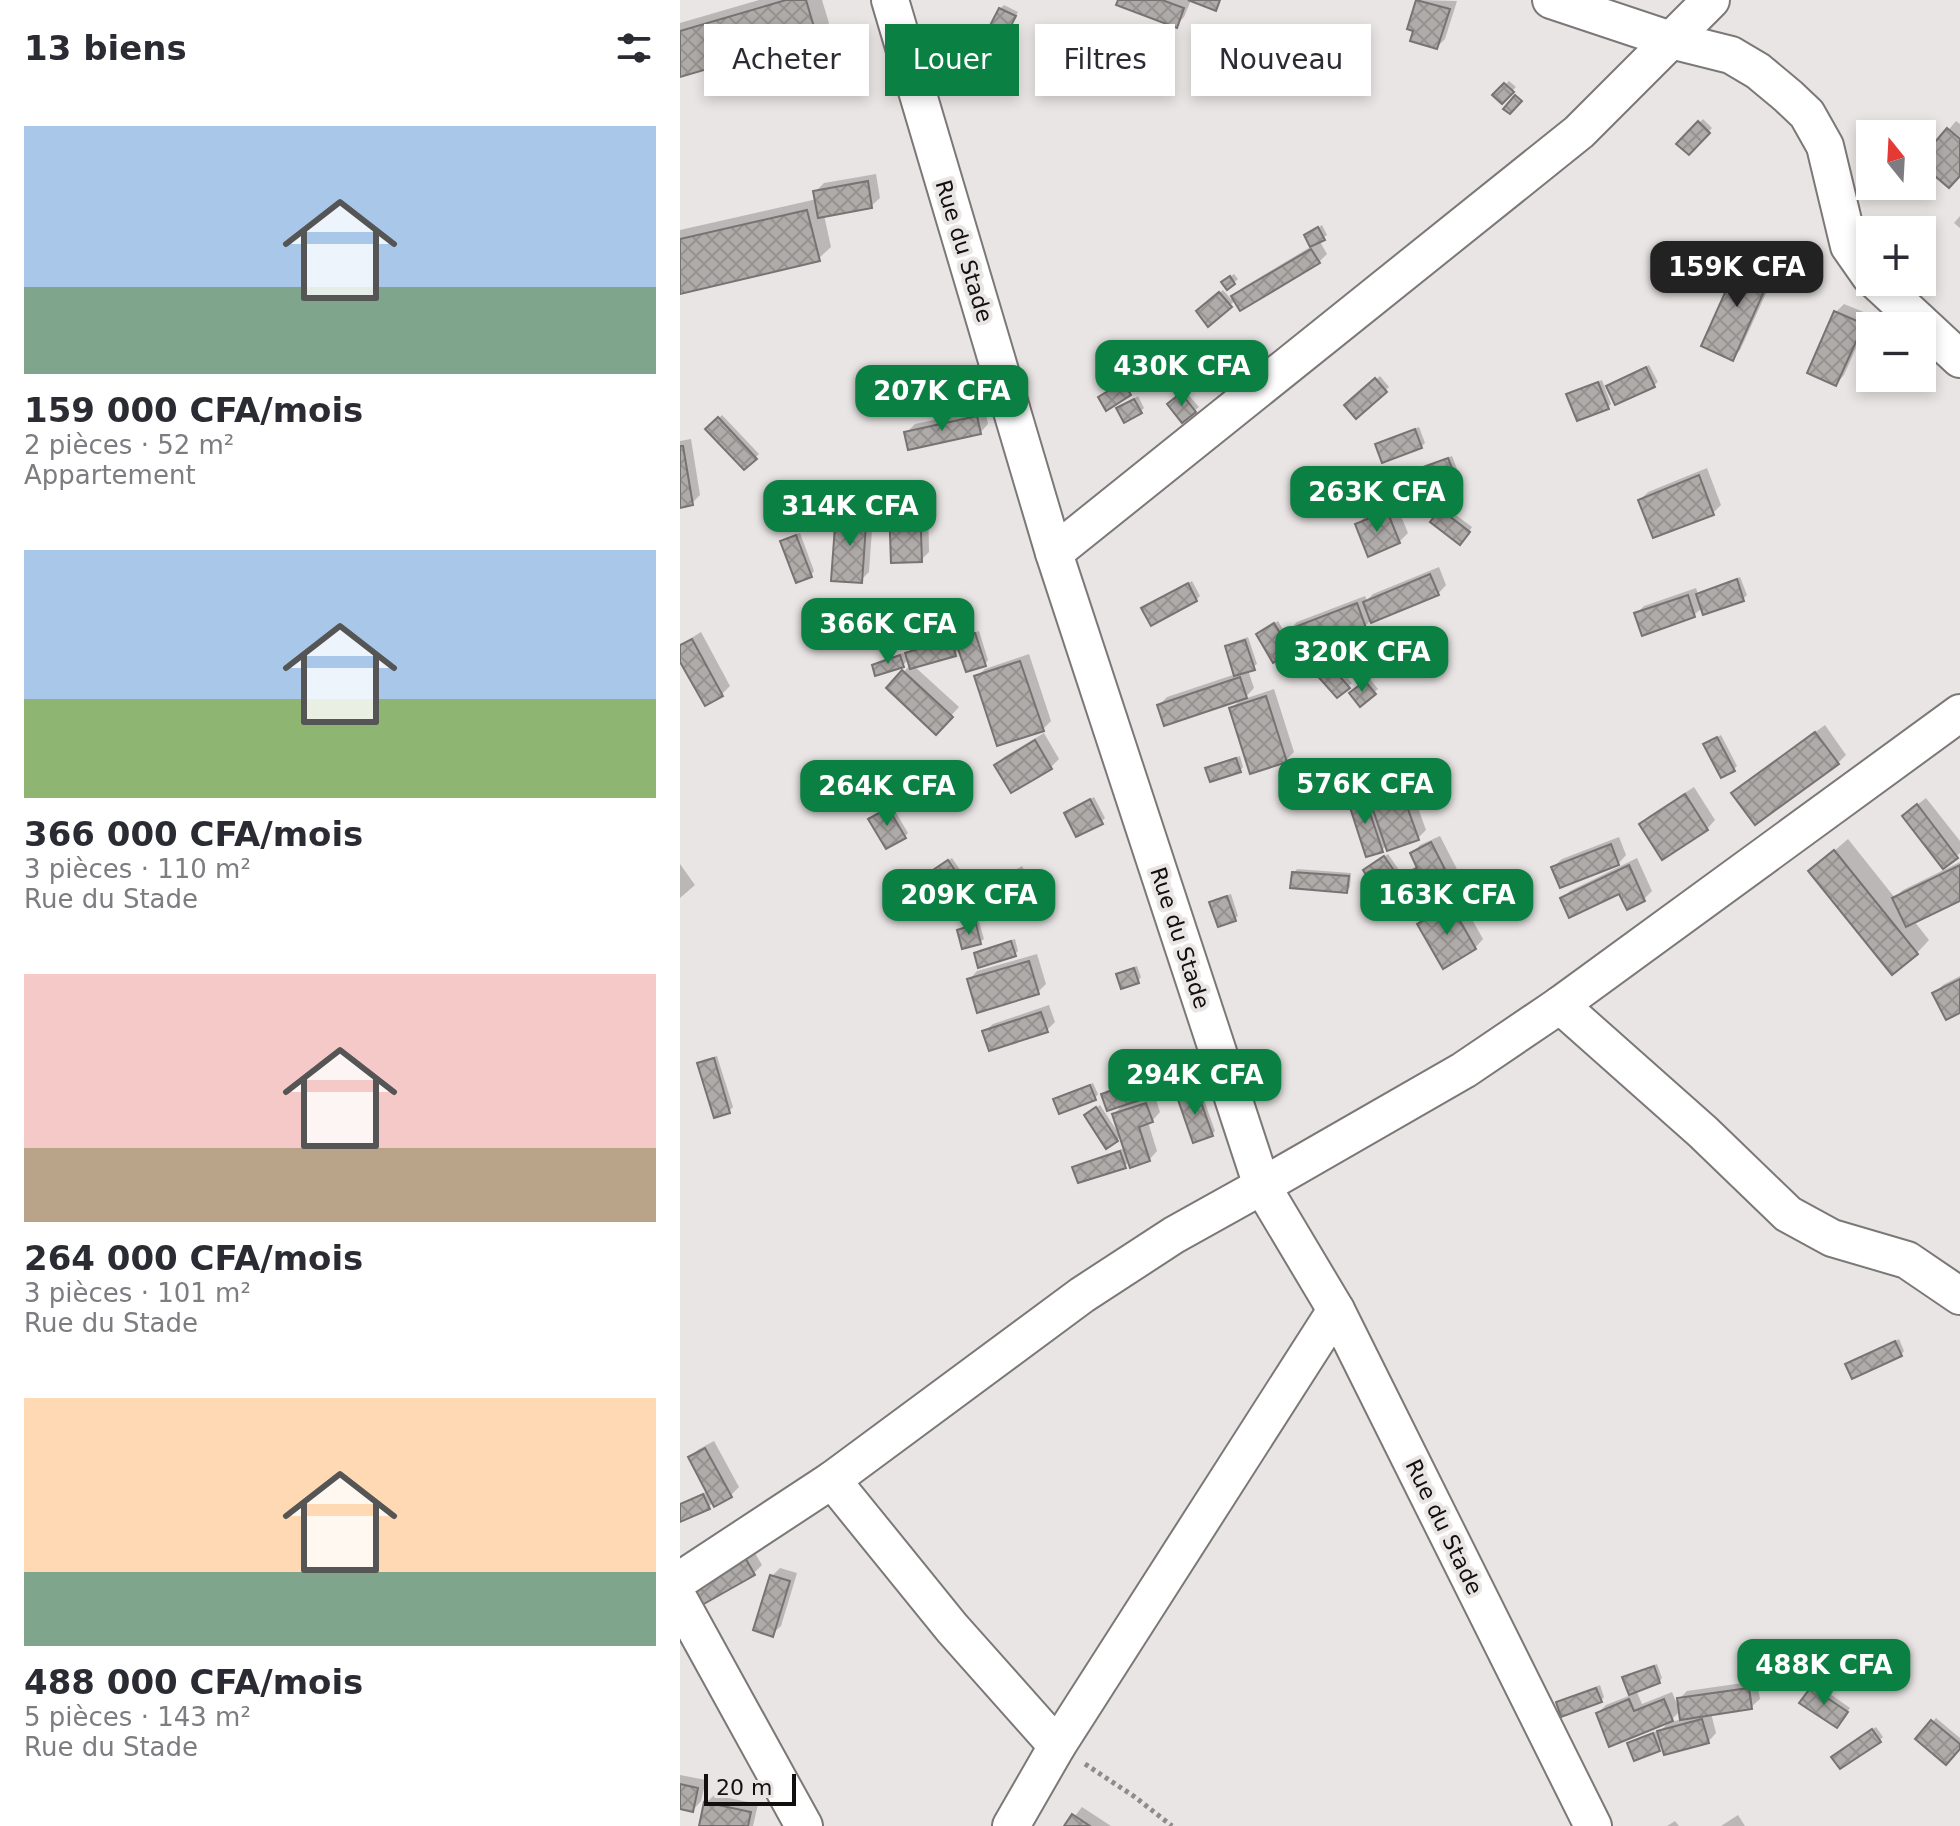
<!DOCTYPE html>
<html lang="fr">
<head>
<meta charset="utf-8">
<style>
  body { margin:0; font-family:"DejaVu Sans",sans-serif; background:#f2f2f3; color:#2b2b33; height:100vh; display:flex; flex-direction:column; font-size:30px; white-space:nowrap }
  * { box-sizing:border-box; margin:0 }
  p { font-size:26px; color:#7c7c81 }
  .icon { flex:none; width:44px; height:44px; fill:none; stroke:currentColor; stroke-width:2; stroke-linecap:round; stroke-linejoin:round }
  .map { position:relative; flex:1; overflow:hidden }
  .sheet { display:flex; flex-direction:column; background:#fff; width:680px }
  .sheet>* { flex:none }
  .hud { position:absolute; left:24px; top:24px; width:760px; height:72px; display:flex; gap:16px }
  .needle { width:52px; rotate:342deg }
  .controls { position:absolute; left:1176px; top:120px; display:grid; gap:16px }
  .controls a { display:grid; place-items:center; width:80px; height:80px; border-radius:0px; background:#fff; box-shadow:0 4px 12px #0003; font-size:40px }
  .scale { position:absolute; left:24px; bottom:20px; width:92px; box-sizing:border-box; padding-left:8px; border:4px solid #11100f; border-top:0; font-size:22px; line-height:28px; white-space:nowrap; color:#11100f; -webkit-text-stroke:6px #e9e5e4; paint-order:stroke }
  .price { position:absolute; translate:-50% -68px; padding:0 18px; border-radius:16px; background:#0b8043; color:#fff; font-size:26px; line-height:52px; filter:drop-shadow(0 2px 4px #0008) }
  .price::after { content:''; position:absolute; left:50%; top:48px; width:24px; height:18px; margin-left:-12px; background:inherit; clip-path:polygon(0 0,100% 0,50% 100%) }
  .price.current { background:#222; color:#fff }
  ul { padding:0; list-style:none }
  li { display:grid; align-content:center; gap:16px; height:424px; padding:0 24px }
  li span { display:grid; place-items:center; height:248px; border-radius:0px; color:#555 }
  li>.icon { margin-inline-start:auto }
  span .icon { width:144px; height:144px; fill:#fffc; stroke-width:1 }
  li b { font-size:34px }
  h2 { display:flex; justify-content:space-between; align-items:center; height:96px; padding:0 24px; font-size:34px }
  .chip { padding:0 28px; border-radius:0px; background:#fff; box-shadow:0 4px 12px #0003; font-size:28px; line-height:72px }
  .chip.current { background:#0b8043; color:#fff }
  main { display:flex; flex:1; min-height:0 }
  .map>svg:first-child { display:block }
  .shadow { fill:#0003 }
  .building { fill:url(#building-cross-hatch); stroke:#777372; stroke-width:2 }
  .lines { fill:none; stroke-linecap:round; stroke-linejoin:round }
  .minor-casing { stroke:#7c7877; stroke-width:40 }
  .path { stroke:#8e8b8a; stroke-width:5; stroke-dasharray:4 4; stroke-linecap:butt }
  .minor { stroke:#fff; stroke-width:36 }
  .labels { text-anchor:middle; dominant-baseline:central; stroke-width:8; stroke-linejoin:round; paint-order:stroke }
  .street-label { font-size:22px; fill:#11100f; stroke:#e9e5e4 }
</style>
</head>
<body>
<main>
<section class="sheet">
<h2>13 biens<svg class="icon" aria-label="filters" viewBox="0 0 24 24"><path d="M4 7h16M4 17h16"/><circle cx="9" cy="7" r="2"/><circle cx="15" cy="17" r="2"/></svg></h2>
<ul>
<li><span style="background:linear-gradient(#a9c7e8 65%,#7fa58c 0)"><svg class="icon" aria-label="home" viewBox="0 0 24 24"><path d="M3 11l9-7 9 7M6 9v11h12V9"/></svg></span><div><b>159 000 CFA/mois</b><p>2 pièces · 52 m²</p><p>Appartement</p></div></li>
<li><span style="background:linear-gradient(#a9c7e8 60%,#8fb573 0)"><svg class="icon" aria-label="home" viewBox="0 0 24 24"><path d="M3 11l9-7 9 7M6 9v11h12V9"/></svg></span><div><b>366 000 CFA/mois</b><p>3 pièces · 110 m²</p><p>Rue du Stade</p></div></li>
<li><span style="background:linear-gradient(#f6c9c9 70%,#b9a48a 0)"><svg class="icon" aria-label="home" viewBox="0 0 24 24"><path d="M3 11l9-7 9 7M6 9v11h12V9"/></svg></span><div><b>264 000 CFA/mois</b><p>3 pièces · 101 m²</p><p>Rue du Stade</p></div></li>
<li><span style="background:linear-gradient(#ffd9b3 70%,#7fa58c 0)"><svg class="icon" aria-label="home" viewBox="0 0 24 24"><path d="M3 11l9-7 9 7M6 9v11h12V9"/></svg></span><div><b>488 000 CFA/mois</b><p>5 pièces · 143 m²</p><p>Rue du Stade</p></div></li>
</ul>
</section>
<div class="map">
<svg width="1280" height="1826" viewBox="0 0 1280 1826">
  <defs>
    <pattern id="building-cross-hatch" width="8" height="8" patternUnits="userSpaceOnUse" patternTransform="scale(2)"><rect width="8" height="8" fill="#afaba9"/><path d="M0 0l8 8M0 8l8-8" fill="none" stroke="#969290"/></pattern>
  </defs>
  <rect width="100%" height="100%" fill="#e9e5e4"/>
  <g class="shadow">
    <polygon points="79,0 142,0 149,23 136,36 0,75 0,23"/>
    <polygon points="440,0 511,0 504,17 496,25"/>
    <polygon points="738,0 777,1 765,39 757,47 735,30 729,28"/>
    <polygon points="324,5 338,12 324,41 320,45 320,9"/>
    <polygon points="265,25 270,41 267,45 238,35 242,31"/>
    <polygon points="435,35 461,58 448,72 422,49"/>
    <polygon points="270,48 278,76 275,80 245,58 249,54"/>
    <polygon points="829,81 836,87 822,101 815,95"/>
    <polygon points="1023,119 1032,128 1009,153 999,144"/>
    <polygon points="1276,121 1280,124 1280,174 1242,162"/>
    <polygon points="196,174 200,198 191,206 144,215 151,247 138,259 0,292 0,230 137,199 135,192 144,183"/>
    <polygon points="1280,216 1280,228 1274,223"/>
    <polygon points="642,225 647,235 639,240 647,254 639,262 556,300 550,305 518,312 543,290 551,299 562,288 632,246 627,235"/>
    <polygon points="1071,250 1100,263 1060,350 1052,358 1063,258"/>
    <polygon points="554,274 558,279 548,288 547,279"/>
    <polygon points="1164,304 1191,315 1164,375 1156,384 1156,312"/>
    <polygon points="969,365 978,382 974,385 929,386 932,382"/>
    <polygon points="700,376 709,387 676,416 667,405"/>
    <polygon points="448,380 454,390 427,408 424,394"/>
    <polygon points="922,380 931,404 928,407 889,395 892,391"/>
    <polygon points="505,391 519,407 503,420 493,401"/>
    <polygon points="458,396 464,408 460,412 438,408"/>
    <polygon points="305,409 308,424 300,433 226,433 235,424"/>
    <polygon points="42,415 79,454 64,468 28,429"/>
    <polygon points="739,427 745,443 741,447 697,444 701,441"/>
    <polygon points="11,439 20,495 12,503 0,506 0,441"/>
    <polygon points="772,456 777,469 774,473 735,472 738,468"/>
    <polygon points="1027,468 1041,505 1033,513 960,500 968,492"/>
    <polygon points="248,495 249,552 241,560 211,505 219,496"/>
    <polygon points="176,501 194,502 189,572 181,580 157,526 166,518 168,509"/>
    <polygon points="716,504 728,533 719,542 677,525 686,516"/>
    <polygon points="765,507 792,527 784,539 753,522"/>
    <polygon points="120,533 134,571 131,575 102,541 106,538"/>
    <polygon points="759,567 766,585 758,594 692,619 685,626 615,646 610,651 582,631 598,621 612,645 614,644 609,630 617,622 685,596 687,600 693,594"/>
    <polygon points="1060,577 1067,595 1063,599 1023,607 1014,615 956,614 964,606 1016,588 1018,594 1022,591"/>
    <polygon points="512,581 520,596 516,600 467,605"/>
    <polygon points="299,631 308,660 305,664 280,649 275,654 234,666 279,707 256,732 209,688 230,665 229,659 223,665 194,665 197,662 223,653 225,656 231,650 274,637 276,642 281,637"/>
    <polygon points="21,632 50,686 42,694 25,703 0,658 0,645"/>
    <polygon points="738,633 744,647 740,651 703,648 707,644"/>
    <polygon points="568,637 577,664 568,670 574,688 564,699 594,689 614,752 606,760 552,708 562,698 479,705 487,697 556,674 547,647 551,643"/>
    <polygon points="643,650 672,683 657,695 629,663"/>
    <polygon points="349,654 371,721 363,729 296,677 305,669"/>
    <polygon points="689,678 698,689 680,704 675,690"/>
    <polygon points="1145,725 1166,755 1158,763 1053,793 1062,785"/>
    <polygon points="364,733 379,759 371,767 332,790 316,765 324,757"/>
    <polygon points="1041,735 1057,766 1054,769 1026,744"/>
    <polygon points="560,756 563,767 560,771 527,769 531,765"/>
    <polygon points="727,777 746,830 738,838 707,845 702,850 670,801 674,798 688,793 689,796 698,787"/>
    <polygon points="1014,787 1035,820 1027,829 982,857 961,824 969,816"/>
    <polygon points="414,797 425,818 421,822 386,813"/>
    <polygon points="1246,798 1280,841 1280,853 1264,866 1233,808"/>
    <polygon points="212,806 228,833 224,837 195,815"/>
    <polygon points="760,836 781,877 773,886 707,886 715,877 738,866 732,854 740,845"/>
    <polygon points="939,837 946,855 938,864 873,867 882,859"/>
    <polygon points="1168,839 1215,898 1223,890 1280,862 1280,899 1234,921 1249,940 1237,953 1131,871"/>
    <polygon points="708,854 719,870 715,873 689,867"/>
    <polygon points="272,858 291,886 288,889 259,866"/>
    <polygon points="957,858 972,891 964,899 948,907 940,891 882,899 890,891"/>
    <polygon points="0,864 15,885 0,898"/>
    <polygon points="342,866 350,880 341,888 277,907 286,899"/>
    <polygon points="617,869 671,873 670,887 667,891 614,873"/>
    <polygon points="551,894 558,916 554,919 532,903 535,899"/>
    <polygon points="780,898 803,939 795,948 740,925 748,916"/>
    <polygon points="299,922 304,939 300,942 279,931 283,927"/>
    <polygon points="335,939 338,951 335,954 296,953 299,950"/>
    <polygon points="357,954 366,984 358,992 289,980 297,971"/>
    <polygon points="457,966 461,977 458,981 438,975 442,971"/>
    <polygon points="1280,976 1280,1011 1255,993 1263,985"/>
    <polygon points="369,1005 375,1022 367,1030 304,1032 313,1024"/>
    <polygon points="37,1056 53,1107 49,1111 20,1064 23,1060"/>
    <polygon points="506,1063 511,1078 507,1082 480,1074 484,1071"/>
    <polygon points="464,1078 469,1092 462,1100 475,1096 480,1112 472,1121 468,1122 477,1151 469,1160 449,1161 445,1166 395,1167 398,1164 445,1148 441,1136 437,1140 410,1112 420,1105 439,1134 434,1114 445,1103 424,1095 427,1091"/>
    <polygon points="413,1083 418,1094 415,1098 376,1099 379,1096"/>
    <polygon points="520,1089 535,1131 531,1135 499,1098 503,1094"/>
    <polygon points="1219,1339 1224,1351 1221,1355 1167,1364 1171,1361"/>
    <polygon points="34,1441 59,1487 51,1495 34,1502 28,1507 0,1520 0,1504 28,1491 10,1457 19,1449"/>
    <polygon points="73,1550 82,1565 74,1573 23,1603"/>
    <polygon points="100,1568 117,1573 101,1626 92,1634 92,1576"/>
    <polygon points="977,1664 982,1678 979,1682 956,1690 962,1704 992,1692 999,1709 999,1699 1007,1691 1077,1681 1080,1699 1071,1707 1031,1713 1036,1733 1028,1742 983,1745 979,1749 949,1744 953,1740 977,1731 978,1733 988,1723 1002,1719 1001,1710 992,1719 918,1713 926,1705 951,1695 945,1677 948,1674"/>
    <polygon points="1136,1684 1170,1708 1160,1722 1132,1688"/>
    <polygon points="920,1685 924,1697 921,1701 878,1703 882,1699"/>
    <polygon points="1256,1718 1280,1738 1280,1747 1238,1739"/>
    <polygon points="1196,1727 1203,1737 1200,1740 1157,1753"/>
    <polygon points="0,1775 26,1780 21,1801 13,1810 0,1807"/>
    <polygon points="34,1795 78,1804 73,1826 21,1826 26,1803"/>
    <polygon points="402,1807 431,1826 387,1826"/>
    <polygon points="1058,1815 1065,1826 1041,1826"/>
    <polygon points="995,1821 999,1826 987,1826"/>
  </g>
  <g class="building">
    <polygon points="106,0 126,0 137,37 0,77 0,31"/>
    <polygon points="438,0 482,0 504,8 497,28 436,5"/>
    <polygon points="508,0 540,0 536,11"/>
    <polygon points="736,0 770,9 757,49 730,41 733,31 727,29"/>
    <polygon points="319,8 336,16 320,47 303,39"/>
    <polygon points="262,27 268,46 242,54 236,35"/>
    <polygon points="430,37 459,62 448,75 419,50"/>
    <polygon points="266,50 276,82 252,89 243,57"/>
    <polygon points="824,83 834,92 822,104 812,95"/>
    <polygon points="835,95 842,101 830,114 823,109"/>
    <polygon points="1018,121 1030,133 1009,155 996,144"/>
    <polygon points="1267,128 1280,139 1280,176 1269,188 1242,165 1242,157"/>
    <polygon points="188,181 192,208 138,218 133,191"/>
    <polygon points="127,210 140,261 0,294 0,239"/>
    <polygon points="638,227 645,240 630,247 624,235"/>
    <polygon points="631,249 640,263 560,311 551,296"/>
    <polygon points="1061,257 1093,271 1053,361 1021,346"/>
    <polygon points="550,276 555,284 547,290 541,282"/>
    <polygon points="539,292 552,307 528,327 516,311"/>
    <polygon points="1154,311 1184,324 1156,386 1127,373"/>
    <polygon points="966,367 975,387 935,405 926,386"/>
    <polygon points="695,378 707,392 676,419 664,405"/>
    <polygon points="443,382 451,395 426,411 418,397"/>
    <polygon points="918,382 929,409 897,421 886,394"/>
    <polygon points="501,393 516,412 502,423 487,404"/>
    <polygon points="454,399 462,413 444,423 436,408"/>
    <polygon points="297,416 301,434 228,450 224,432"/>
    <polygon points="38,417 77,459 64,470 25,429"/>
    <polygon points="735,429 742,448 702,463 695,444"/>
    <polygon points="0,446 3,446 13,505 0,508"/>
    <polygon points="768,458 775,475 739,488 732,471"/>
    <polygon points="1019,475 1034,515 973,538 958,500"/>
    <polygon points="240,503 242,562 211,563 209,504"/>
    <polygon points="166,508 187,510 182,583 151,581 155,526 165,526"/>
    <polygon points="760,509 790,532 780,545 750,522"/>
    <polygon points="707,511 720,543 688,557 675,524"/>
    <polygon points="116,535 132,577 116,583 100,541"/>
    <polygon points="750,574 759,595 691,623 683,602"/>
    <polygon points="1057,579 1064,601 1023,615 1016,594"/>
    <polygon points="508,583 517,601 471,626 461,608"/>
    <polygon points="1008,595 1015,617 962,636 954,613"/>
    <polygon points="677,603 686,628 617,655 607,630"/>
    <polygon points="594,623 612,653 593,663 576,634"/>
    <polygon points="295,633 306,666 286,672 275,640"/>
    <polygon points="735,635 741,653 707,665 701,647"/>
    <polygon points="12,639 43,696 25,706 0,662 0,645"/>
    <polygon points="271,639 276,656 230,669 225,653"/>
    <polygon points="565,640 575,670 554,676 545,646"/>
    <polygon points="638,652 670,688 657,698 626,663"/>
    <polygon points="220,655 224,667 195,676 192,665"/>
    <polygon points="340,661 364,731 317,746 294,676"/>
    <polygon points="222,670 273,717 256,735 206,688"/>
    <polygon points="560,677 567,698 484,726 477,705"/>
    <polygon points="685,681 696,694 680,707 669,693"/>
    <polygon points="586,696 607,762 570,774 549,708"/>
    <polygon points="1135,732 1159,764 1075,825 1051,793"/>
    <polygon points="1037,737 1055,771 1041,778 1023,744"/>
    <polygon points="355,740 372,769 331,793 314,765"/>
    <polygon points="556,758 561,772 530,782 525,768"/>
    <polygon points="719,784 739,840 707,851 688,795"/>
    <polygon points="1005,794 1028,830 982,860 959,824"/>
    <polygon points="684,795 703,852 686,857 668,801"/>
    <polygon points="410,799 423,824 396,837 384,813"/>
    <polygon points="1237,804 1278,858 1263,869 1222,816"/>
    <polygon points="208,808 226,838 206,849 188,819"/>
    <polygon points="751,842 774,887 719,915 704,885 737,868 730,853"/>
    <polygon points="931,844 939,865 880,888 871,867"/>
    <polygon points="1154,850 1238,954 1212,975 1128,871"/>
    <polygon points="704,856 717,875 695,889 683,870"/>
    <polygon points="268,860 289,891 275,901 253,870"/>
    <polygon points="949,865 965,901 947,910 939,894 889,918 880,898"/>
    <polygon points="1280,865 1280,901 1226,927 1212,898"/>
    <polygon points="612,872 669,876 667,893 610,888"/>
    <polygon points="333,873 343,889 284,923 275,907"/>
    <polygon points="547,896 556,921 538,927 529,902"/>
    <polygon points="771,905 796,949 763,969 737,924"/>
    <polygon points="296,924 301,944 282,949 277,930"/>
    <polygon points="331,941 336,956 298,968 294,953"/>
    <polygon points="349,961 359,994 297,1013 287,979"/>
    <polygon points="454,968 459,983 441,989 436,974"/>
    <polygon points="1280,979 1280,1013 1266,1020 1252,993"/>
    <polygon points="361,1012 368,1032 309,1051 302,1031"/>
    <polygon points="34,1058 50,1113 34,1118 17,1063"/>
    <polygon points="502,1066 508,1084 484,1091 478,1074"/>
    <polygon points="460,1080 466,1098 427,1111 421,1094"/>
    <polygon points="410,1085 416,1100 379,1114 373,1099"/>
    <polygon points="517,1091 533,1136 513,1143 497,1097"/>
    <polygon points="466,1103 473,1122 459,1127 470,1161 450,1168 432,1114"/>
    <polygon points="416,1107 438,1141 426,1149 404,1115"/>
    <polygon points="440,1151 446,1168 398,1183 392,1167"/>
    <polygon points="1215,1341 1222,1356 1172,1379 1165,1364"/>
    <polygon points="25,1448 52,1497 34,1507 8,1457"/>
    <polygon points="23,1494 30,1509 0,1522 0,1504"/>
    <polygon points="64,1556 75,1575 22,1605 11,1587"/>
    <polygon points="90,1575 110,1581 93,1637 73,1630"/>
    <polygon points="974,1666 980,1683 949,1695 942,1677"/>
    <polygon points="1131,1687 1168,1712 1157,1728 1119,1703"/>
    <polygon points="916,1688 922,1702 881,1717 876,1702"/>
    <polygon points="1069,1688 1072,1709 1000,1720 997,1698"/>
    <polygon points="949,1699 954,1711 984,1699 993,1721 929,1747 916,1713"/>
    <polygon points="1022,1719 1029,1743 984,1755 977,1731"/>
    <polygon points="1251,1720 1280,1744 1280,1749 1266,1765 1235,1739"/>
    <polygon points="1192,1729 1201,1742 1160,1769 1151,1757"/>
    <polygon points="973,1733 980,1751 954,1761 947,1743"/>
    <polygon points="0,1784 18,1788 13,1812 0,1809"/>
    <polygon points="24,1802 71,1812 68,1826 19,1826"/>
    <polygon points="392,1814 410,1826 384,1826"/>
  </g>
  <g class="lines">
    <g class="minor-casing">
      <g id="minor">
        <polyline points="210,0 374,553 582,1186 656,1310 913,1826"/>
        <polyline points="871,0 991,40 1051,55 1078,71 1108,96 1127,114 1145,146 1169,246 1190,276"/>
        <polyline points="1197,282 1280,359"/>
        <polyline points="374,553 899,132 1031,0"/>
        <polyline points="880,1005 1023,1132 1108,1214 1152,1238 1227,1260 1280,1296"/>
        <polyline points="152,1480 272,1628 377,1746"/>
        <polyline points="0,1580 152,1480 402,1295 494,1235 582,1186 784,1070 880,1005 1280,713"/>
        <polyline points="0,1601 124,1826"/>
        <polyline points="331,1826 377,1746 656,1310"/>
      </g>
    </g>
    <polyline class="path" points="405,1764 455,1797 492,1826"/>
    <use href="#minor" class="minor"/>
  </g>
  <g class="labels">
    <g class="street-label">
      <text transform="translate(284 251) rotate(73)">Rue du Stade</text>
      <text transform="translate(500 938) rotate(72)">Rue du Stade</text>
      <text transform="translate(764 1527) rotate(64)">Rue du Stade</text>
    </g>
  </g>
</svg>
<div class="controls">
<a><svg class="needle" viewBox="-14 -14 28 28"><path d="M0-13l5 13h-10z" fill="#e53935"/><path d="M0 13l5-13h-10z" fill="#7c7c81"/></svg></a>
<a>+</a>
<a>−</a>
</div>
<div class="scale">20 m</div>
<b class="price current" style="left:1057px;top:309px">159K CFA</b>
<b class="price" style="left:502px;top:408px">430K CFA</b>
<b class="price" style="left:262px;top:433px">207K CFA</b>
<b class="price" style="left:697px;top:534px">263K CFA</b>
<b class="price" style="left:170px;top:548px">314K CFA</b>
<b class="price" style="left:208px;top:666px">366K CFA</b>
<b class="price" style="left:682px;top:694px">320K CFA</b>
<b class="price" style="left:685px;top:826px">576K CFA</b>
<b class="price" style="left:207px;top:828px">264K CFA</b>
<b class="price" style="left:289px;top:937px">209K CFA</b>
<b class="price" style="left:767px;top:937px">163K CFA</b>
<b class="price" style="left:515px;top:1117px">294K CFA</b>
<b class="price" style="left:1144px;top:1707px">488K CFA</b>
<div class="hud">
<a class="chip">Acheter</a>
<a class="chip current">Louer</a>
<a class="chip">Filtres</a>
<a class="chip">Nouveau</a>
</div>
</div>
</main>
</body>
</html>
